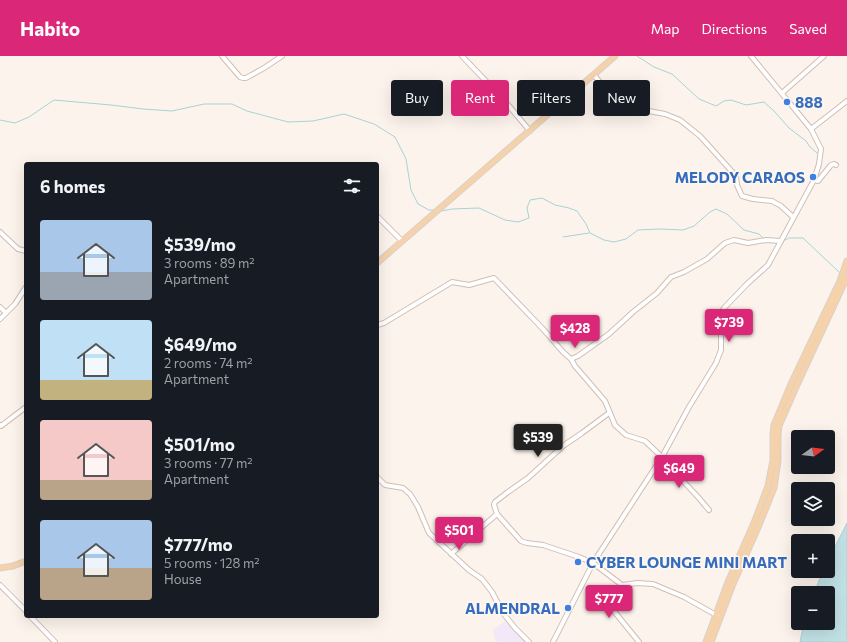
<!DOCTYPE html>
<html lang="en">
<head>
<meta charset="utf-8">
<style>
  body { margin:0; font-family:Commissioner,sans-serif; background:#20242c; color:#f1f3f6; height:100vh; display:flex; flex-direction:column; font-size:15px; white-space:nowrap }
  * { box-sizing:border-box; margin:0 }
  p { font-size:13px; color:#9ea1a6 }
  .icon { flex:none; width:22px; height:22px; fill:none; stroke:currentColor; stroke-width:2; stroke-linecap:round; stroke-linejoin:round }
  .map { position:relative; flex:1; overflow:hidden }
  .sheet { position:absolute; left:24px; top:106px; width:355px; height:456px; display:flex; flex-direction:column; background:#171b24; border-radius:4px; box-shadow:0 4px 16px #0002 }
  .sheet>* { flex:none }
  .banner { position:absolute; left:391px; top:24px; width:380px; height:36px; display:flex; gap:8px }
  .needle { width:26px; rotate:75deg }
  .controls { position:absolute; left:791px; top:374px; display:grid; gap:8px }
  .controls a { display:grid; place-items:center; width:44px; height:44px; border-radius:4px; background:#171b24; box-shadow:0 4px 16px #0002; font-size:20px }
  .price { position:absolute; translate:-50% -34px; padding:0 9px; border-radius:4px; background:#db2777; color:#fff; font-size:13px; line-height:26px; filter:drop-shadow(0 1px 2px #0008) }
  .price::after { content:''; position:absolute; left:50%; top:24px; width:12px; height:9px; margin-left:-6px; background:inherit; clip-path:polygon(0 0,100% 0,50% 100%) }
  .price.current { background:#222; color:#fff }
  ul { padding:0; list-style:none }
  li { display:flex; align-items:center; gap:12px; height:100px; padding:0 16px }
  li span { display:grid; place-items:center; flex:none; width:112px; height:80px; border-radius:4px; color:#555 }
  li>.icon { margin-inline-start:auto }
  span .icon { width:48px; height:48px; fill:#fffc; stroke-width:1 }
  li b { font-size:17px }
  h2 { display:flex; justify-content:space-between; align-items:center; height:48px; padding:0 16px; font-size:17px }
  .chip { padding:0 14px; border-radius:4px; background:#171b24; box-shadow:0 4px 16px #0002; font-size:14px; line-height:36px }
  .chip.current { background:#db2777; color:#fff }
  header { display:flex; align-items:center; gap:24px; box-sizing:border-box; height:56px; padding:0 20px; background:#db2777; color:#fff }
  header strong { font-size:19px }
  nav { display:flex; gap:22px; margin-inline-start:auto; font-size:14px }
  .map>svg:first-child { display:block }
  .education { fill:#f1e8f8 }
  .water { fill:#c1e2e5; stroke:#a7d2d6 }
  .lines { fill:none; stroke-linecap:round; stroke-linejoin:round }
  .stream { stroke:#a7d2d6; stroke-width:1 }
  .minor-casing { stroke:#d0beb4; stroke-width:6 }
  .major-casing { stroke:#d9d1ce; stroke-width:7 }
  .minor { stroke:#fff; stroke-width:4 }
  .major { stroke:#f5d2a9; stroke-width:5 }
  .shop-dot { fill:#3f7fe0; stroke:#fef8f2; stroke-width:1.5 }
  .labels { text-anchor:middle; dominant-baseline:central; stroke-width:3; stroke-linejoin:round; paint-order:stroke }
  .shop-label { font-size:15px; font-weight:bold; fill:#366cbe; stroke:#fef8f2; text-anchor:start }
</style>
</head>
<body>
<header>
<strong>Habito</strong>
<nav><a>Map</a><a>Directions</a><a>Saved</a></nav>
</header>
<div class="map">
<svg width="847" height="586" viewBox="0 0 847 586">
  <rect width="100%" height="100%" fill="#fcf4ec"/>
  <polygon class="education" points="505,565 527,586 498,586 495,584 493,574"/>
  <polygon class="water" points="847,467 847,586 800,586 804,567 828,567 828,537 814,537 823,515 828,515 828,505"/>
  <g class="lines">
    <g class="stream">
      <polyline points="637,0 654,11 672,18 699,43 716,50 724,45 731,44 746,49 764,46 774,55 789,72 806,85 810,91 817,97"/>
      <polyline points="0,64 15,67 29,61 54,44 111,49 143,53 172,55 204,48 232,48 247,55 288,66 313,65 344,58 374,68 395,81 406,103 411,134 418,148 429,154 434,154"/>
      <polyline points="441,155 452,153 479,152 505,164 518,166 529,162 527,152 530,144 542,142 555,149 569,152 577,155 586,168 590,177 604,184 614,186 626,183 638,174 659,173 683,174 694,170 710,156 716,153 727,158 744,174 759,178 763,182"/>
      <polyline points="563,181 589,177"/>
      <polyline points="783,185 789,182 803,182 840,217"/>
    </g>
    <g class="minor-casing">
      <g id="minor">
        <polyline points="222,0 240,21 243,22 246,22 264,12 282,0"/>
        <polyline points="462,0 504,44 530,75"/>
        <polyline points="594,19 609,37 627,51 665,58 680,64 700,80 736,120 737,129 742,140 753,143 772,145 781,150 793,161"/>
        <polyline points="782,37 824,0"/>
        <polyline points="811,73 847,45"/>
        <polyline points="814,124 818,125 831,109 834,108 836,109"/>
        <polyline points="377,160 402,185"/>
        <polyline points="0,176 18,193 26,195"/>
        <polyline points="0,251 6,257"/>
        <polyline points="0,263 15,248 26,231"/>
        <polyline points="377,269 384,267 452,226 469,229 494,222 543,273 563,296 571,303 578,300 609,278 633,256 657,237 671,221 684,216 707,203 725,187 734,184 748,187 766,184 781,185"/>
        <polyline points="571,303 575,310 605,345 615,369 626,379 645,385 662,401 683,425 698,441 709,454"/>
        <polyline points="0,369 1,370 26,351"/>
        <polyline points="377,421 385,429 403,432 410,438 418,451 429,477 469,514 482,523 492,536 503,557 515,572 529,586"/>
        <polyline points="497,458 494,449 495,446 508,436 528,422 563,390 582,377 609,357"/>
        <polyline points="451,498 497,458 521,485 527,487 543,489 579,501 593,507 622,529 637,527 653,528 684,541 718,560"/>
        <polyline points="0,529 26,555"/>
        <polyline points="622,529 623,536 614,544 611,549 613,554 639,586"/>
        <polyline points="30,560 55,586"/>
        <polyline points="553,586 593,507 662,401 689,351 716,307 721,294 721,279 718,263 724,252 747,228 768,209 814,124 819,108 821,93 811,73 751,0"/>
      </g>
    </g>
    <g class="major-casing">
      <g id="major">
        <polyline points="377,207 615,0"/>
        <polyline points="0,512 13,510 26,505"/>
        <polyline points="706,586 728,526 754,467 768,430 773,404 773,378 774,369 791,328 840,225 847,205"/>
        <polyline points="711,586 733,528 759,469 774,432 778,405 778,379 779,370 796,331 847,221"/>
      </g>
    </g>
    <use href="#minor" class="minor"/>
    <use href="#major" class="major"/>
  </g>
  <g class="shop-dot">
    <circle cx="787" cy="46" r="4"/>
    <circle cx="813" cy="121" r="4"/>
    <circle cx="578" cy="506" r="4"/>
    <circle cx="568" cy="552" r="4"/>
  </g>
  <g class="labels">
    <g class="shop-label">
      <text x="795" y="46">888</text>
      <text x="805" y="121" text-anchor="end">MELODY CARAOS</text>
      <text x="586" y="506">CYBER LOUNGE MINI MART</text>
      <text x="560" y="552" text-anchor="end">ALMENDRAL</text>
    </g>
  </g>
</svg>
<div class="controls">
<a><svg class="needle" viewBox="-14 -14 28 28"><path d="M0-13l5 13h-10z" fill="#e53935"/><path d="M0 13l5-13h-10z" fill="#9ea1a6"/></svg></a>
<a><svg class="icon" aria-label="layers" viewBox="0 0 24 24"><path d="M12 4l9 5-9 5-9-5zM3 14l9 5 9-5"/></svg></a>
<a>+</a>
<a>−</a>
</div>
<b class="price" style="left:729px;top:287px">$739</b>
<b class="price" style="left:575px;top:293px">$428</b>
<b class="price current" style="left:538px;top:402px">$539</b>
<b class="price" style="left:679px;top:433px">$649</b>
<b class="price" style="left:459px;top:495px">$501</b>
<b class="price" style="left:609px;top:563px">$777</b>
<div class="banner">
<a class="chip">Buy</a>
<a class="chip current">Rent</a>
<a class="chip">Filters</a>
<a class="chip">New</a>
</div>
<section class="sheet">
<h2>6 homes<svg class="icon" aria-label="filters" viewBox="0 0 24 24"><path d="M4 7h16M4 17h16"/><circle cx="9" cy="7" r="2"/><circle cx="15" cy="17" r="2"/></svg></h2>
<ul>
<li><span style="background:linear-gradient(#a9c7e8 65%,#9aa5b1 0)"><svg class="icon" aria-label="home" viewBox="0 0 24 24"><path d="M3 11l9-7 9 7M6 9v11h12V9"/></svg></span><div><b>$539/mo</b><p>3 rooms · 89 m²</p><p>Apartment</p></div></li>
<li><span style="background:linear-gradient(#bfe0f5 75%,#c2b280 0)"><svg class="icon" aria-label="home" viewBox="0 0 24 24"><path d="M3 11l9-7 9 7M6 9v11h12V9"/></svg></span><div><b>$649/mo</b><p>2 rooms · 74 m²</p><p>Apartment</p></div></li>
<li><span style="background:linear-gradient(#f6c9c9 75%,#b9a48a 0)"><svg class="icon" aria-label="home" viewBox="0 0 24 24"><path d="M3 11l9-7 9 7M6 9v11h12V9"/></svg></span><div><b>$501/mo</b><p>3 rooms · 77 m²</p><p>Apartment</p></div></li>
<li><span style="background:linear-gradient(#a9c7e8 60%,#b9a48a 0)"><svg class="icon" aria-label="home" viewBox="0 0 24 24"><path d="M3 11l9-7 9 7M6 9v11h12V9"/></svg></span><div><b>$777/mo</b><p>5 rooms · 128 m²</p><p>House</p></div></li>
</ul>
</section>
</div>
</body>
</html>
